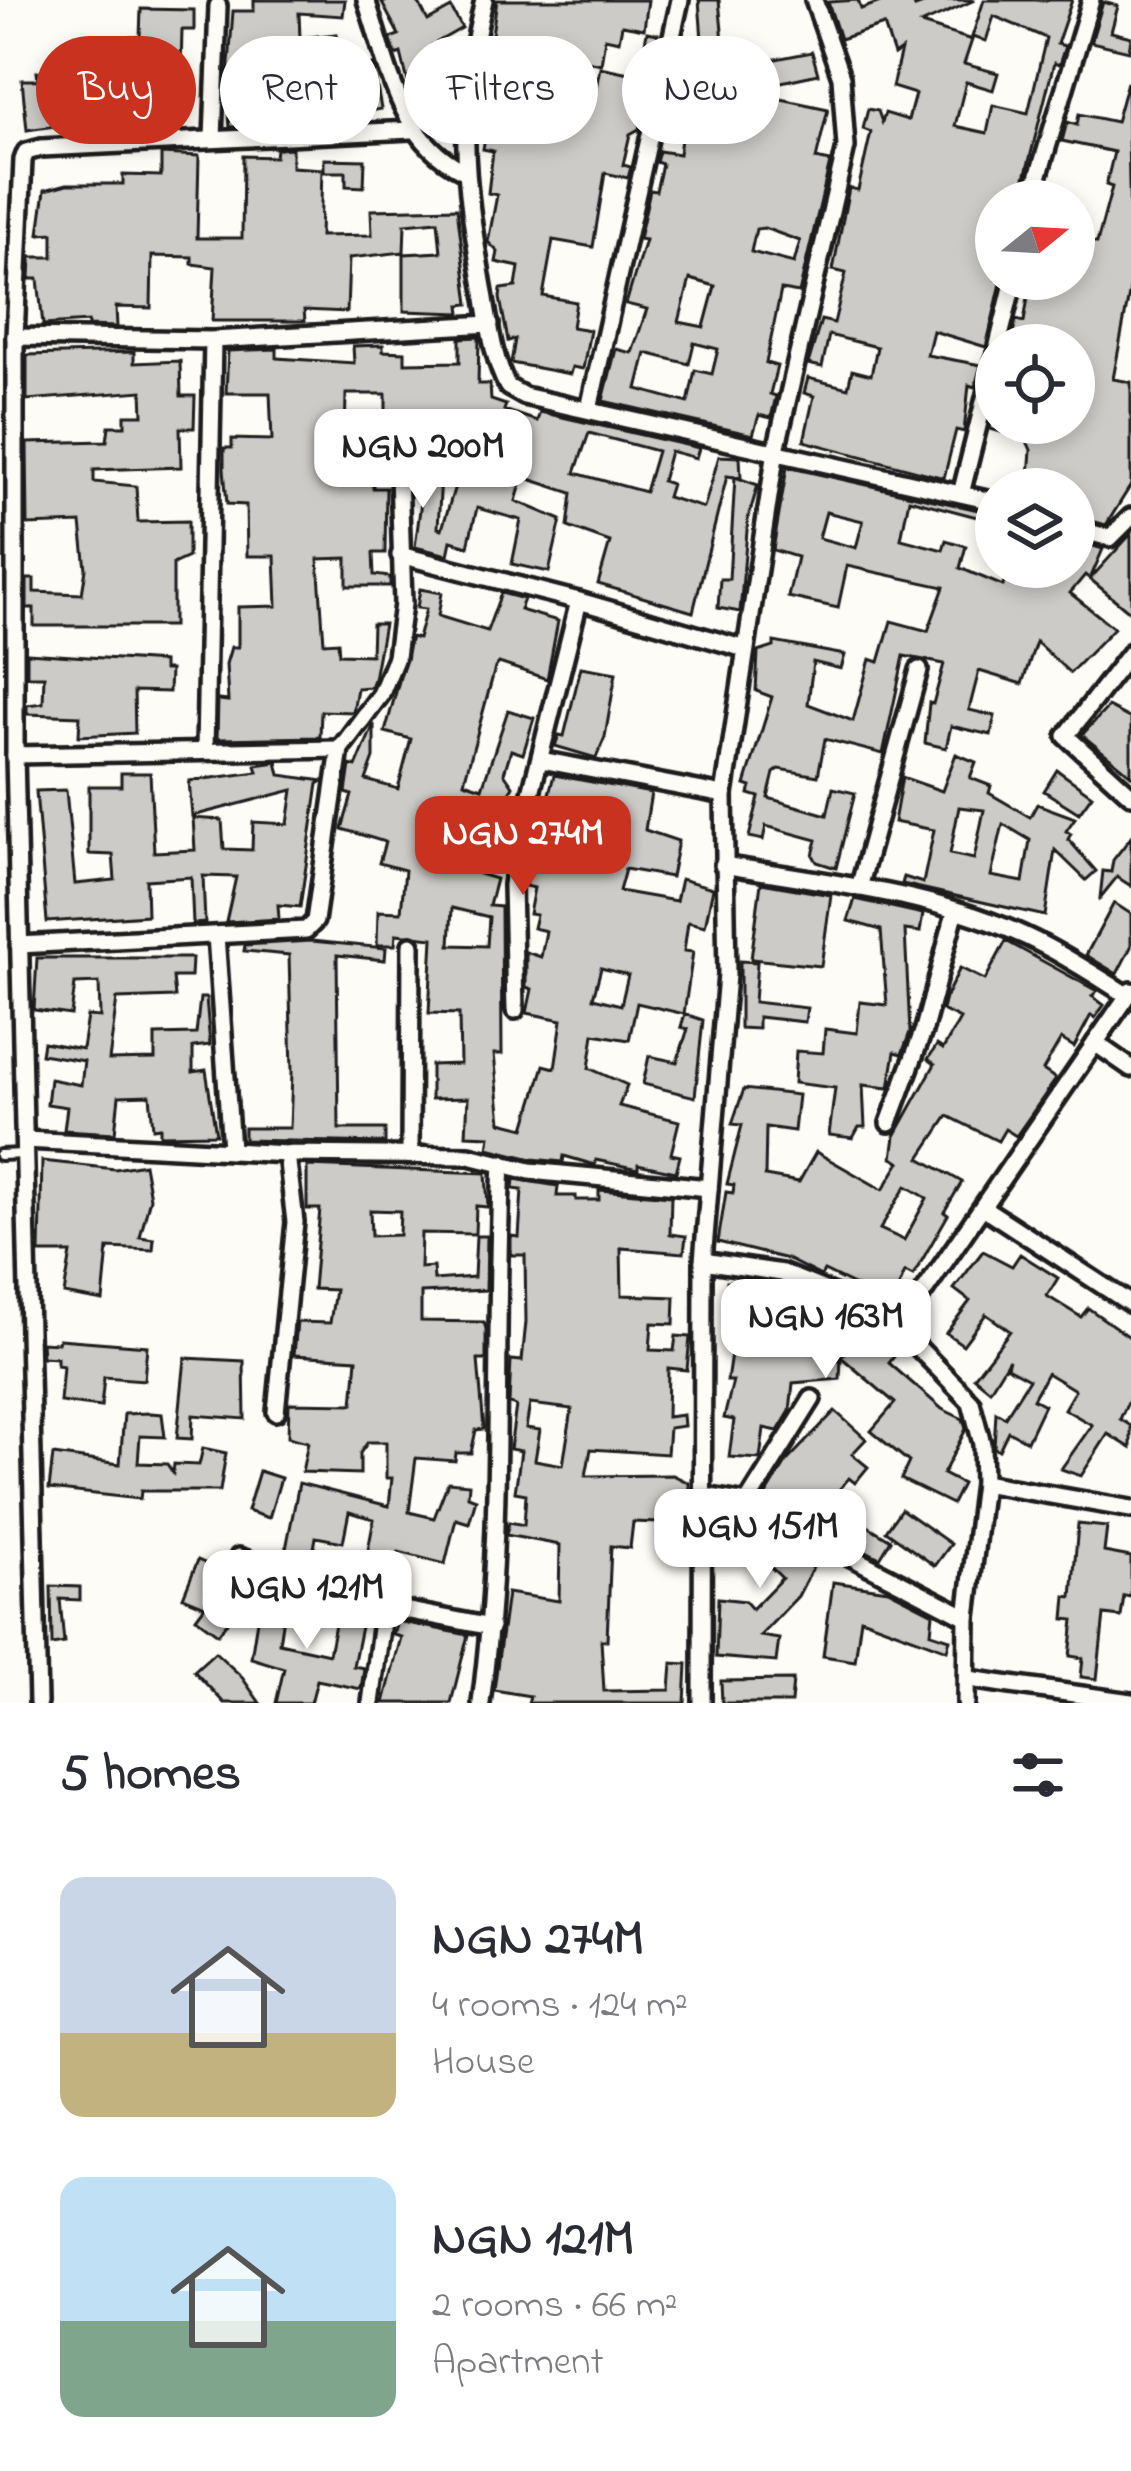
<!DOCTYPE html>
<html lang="en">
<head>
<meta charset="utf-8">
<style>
  body { margin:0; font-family:"Indie Flower",sans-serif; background:#f7f7f7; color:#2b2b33; height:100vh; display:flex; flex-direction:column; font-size:45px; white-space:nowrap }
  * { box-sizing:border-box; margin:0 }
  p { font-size:39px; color:#7c7c81 }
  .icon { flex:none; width:66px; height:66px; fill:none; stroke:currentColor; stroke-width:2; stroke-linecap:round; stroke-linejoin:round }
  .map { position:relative; height:1703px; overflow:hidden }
  .side { display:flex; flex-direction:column; background:#fff; flex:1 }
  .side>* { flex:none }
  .hud { position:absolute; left:36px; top:36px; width:1059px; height:108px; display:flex; gap:24px }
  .needle { width:78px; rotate:72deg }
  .fabs { position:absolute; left:975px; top:180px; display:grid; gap:24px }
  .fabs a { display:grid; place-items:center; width:120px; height:120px; border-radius:50%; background:#fff; box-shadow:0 6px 18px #0003; font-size:60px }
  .price { position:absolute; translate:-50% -102px; padding:0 27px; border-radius:24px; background:#fff; color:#222; font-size:39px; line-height:78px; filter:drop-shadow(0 3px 6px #0008) }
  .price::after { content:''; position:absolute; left:50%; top:72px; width:36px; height:27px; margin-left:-18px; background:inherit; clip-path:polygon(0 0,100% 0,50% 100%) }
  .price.on { background:#c8321e; color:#fff }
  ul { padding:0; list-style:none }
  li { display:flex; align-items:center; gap:36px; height:300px; padding:0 60px }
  li span { display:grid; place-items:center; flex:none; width:336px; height:240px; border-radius:24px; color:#555 }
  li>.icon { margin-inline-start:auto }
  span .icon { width:144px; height:144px; fill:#fffc; stroke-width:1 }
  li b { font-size:51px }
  h2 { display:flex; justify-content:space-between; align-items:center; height:144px; padding:0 60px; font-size:51px }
  .pill { padding:0 42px; border-radius:54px; background:#fff; box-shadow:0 6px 18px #0003; font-size:42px; line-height:108px }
  .pill.on { background:#c8321e; color:#fff }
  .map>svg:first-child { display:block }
  .building { fill:#cccbc8; stroke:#1c1c1c; stroke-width:3; fill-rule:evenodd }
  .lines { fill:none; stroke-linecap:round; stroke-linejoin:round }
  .lane-casing { stroke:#1c1c1c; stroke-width:16 }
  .street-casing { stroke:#1c1c1c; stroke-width:24 }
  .lane { stroke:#fdfcf7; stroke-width:8 }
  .street { stroke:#fdfcf7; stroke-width:15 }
</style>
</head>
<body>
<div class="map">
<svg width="1131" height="1703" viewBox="0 0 1131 1703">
  <rect width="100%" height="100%" fill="#fdfcf7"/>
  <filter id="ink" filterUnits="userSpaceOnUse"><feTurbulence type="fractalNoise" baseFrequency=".00833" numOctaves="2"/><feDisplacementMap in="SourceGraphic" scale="24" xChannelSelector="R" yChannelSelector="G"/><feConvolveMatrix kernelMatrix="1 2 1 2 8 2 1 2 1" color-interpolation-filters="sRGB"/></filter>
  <g filter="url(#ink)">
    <g class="building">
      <polygon points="254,0 345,0 343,16 299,13 300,38 337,34 339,55 293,59 293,69 254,69 255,90 227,91 233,11 254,11"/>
      <polygon points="389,0 417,0 428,21 451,8 462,28 434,44 462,49 458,78 448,76 449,128 433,132 423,117 440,104 416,105 411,95 401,53 396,55 390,38 399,35 382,3"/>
      <polygon points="497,0 648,0 644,29 622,25 619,41 605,38 601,64 491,41"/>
      <path d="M699,0h20l4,41 8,-1 4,27 77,-15 6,22 -74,16 -3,30 25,6 6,-29 56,12 -12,50 14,3 -31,131 -18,-3 -15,73 11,3 -7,28 6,2 -5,22 -12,-3 -6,20 -150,-34 13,-52 16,4 15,-44 -21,-5 19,-64 -6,-1 11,-49 6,1 6,-27 -6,-2 3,-11 20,3 4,-31 -18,-1 3,-13 18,-2 -2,-51 19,-2zM764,228l36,13 -6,22 -43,-11 5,-23zM690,279l25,7 -11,41 -25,-5zM694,343l24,6 -6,25 -17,-4 -7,33 -51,-14 9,-36 43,11z"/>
      <polygon points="858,0 861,9 886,0 912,0 915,7 934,0 975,0 921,24 972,40 964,64 998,73 993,90 966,82 955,126 987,133 993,105 1028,113 1046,38 994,16 986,41 972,37 984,0 1072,0 1057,44 1065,46 1059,65 1054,63 1019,201 996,201 996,279 1002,279 986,347 933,331 927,355 981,365 975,387 969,385 964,432 956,430 944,478 804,441 814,396 804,393 808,378 848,388 852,370 871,375 877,347 829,335 822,367 808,364 821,320 834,323 846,273 833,270 849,188 858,190 871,132 863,129 868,109 878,111 882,122 885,113 908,120 915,94 892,87 901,50 894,55 884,25 840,39 828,2"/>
      <polygon points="1103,2 1118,6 1111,32 1131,37 1129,51 1091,42"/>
      <polygon points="141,9 194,10 194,30 182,30 181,71 130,70 131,37 140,37"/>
      <polygon points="647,32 658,34 639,129 630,134 623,165 631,167 628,178 605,173 593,247 553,240 543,296 576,302 572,327 590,330 583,369 572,367 570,374 511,363 515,339 508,341 500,298 501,289 516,287 519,267 496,262 498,252 488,242 497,195 488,193 493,151 483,149 486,132 478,131 481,86 489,88 493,68 596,89 600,67 639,75"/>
      <polygon points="104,43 107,77 123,77 124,116 27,130 22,80 38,80 37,72 70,70 70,57 83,56 82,44"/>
      <polygon points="373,65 381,109 359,113 350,70"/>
      <polygon points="1127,82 1131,284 1113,379 1131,382 1131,485 1106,525 1074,516 1074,489 1028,489 1031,450 1026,439 990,429 991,423 1074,423 1074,345 1011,342 1016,320 1024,322 1031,279 1074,279 1074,240 1097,243 1112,187 1106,185 1114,152 1062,141 1067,122 1077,125 1079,114 1116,122"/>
      <polygon points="275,94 308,94 308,123 230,127 229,116 275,114"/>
      <polygon points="292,148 292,167 322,169 320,236 372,235 371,210 457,208 469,304 460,305 461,313 404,311 404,254 441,252 438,221 405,224 404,252 349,258 347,312 304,310 305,321 212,321 215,267 192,264 192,257 152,256 151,308 116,307 117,327 88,326 88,322 43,325 38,279 30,279 31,257 53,257 53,233 39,234 45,190 67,184 123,184 123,175 161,176 161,154 199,156 197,238 242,238 243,156 275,157 276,149"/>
      <polygon points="324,159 365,160 364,187 346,186 346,172 324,172"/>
      <path d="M479,337l-1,47h12l1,16 15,5 -2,5 33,11 3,-9 159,36 -3,10 -26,-7 -8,30 9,3 -4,13 37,11 15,-52 21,1 1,21 -14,-2 -34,136 -95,-28 12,-42 -42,-15 4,-34 -49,-16 -7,24 45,19 -12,52 -37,-8 9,-44 -44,-12 -9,38 -17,-5 -3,14 -33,-8 12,-91 -17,-1 2,-32h-26v-29h-40l-1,46h28v48h13l-1,65h-12l1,22 16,2v9h-43v-28l-29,1 6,84 14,-1 1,12 32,1 1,-31h12l-10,55 -3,8 -14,1 -4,24 -32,-1 -1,26 -103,2 1,-39 10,1 -2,-37 5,-17h7v-40l39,-1 -2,-50h-28l-1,-51 -19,-1 -3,-35v-21h8v-9l40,1 -2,-47h-44l2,-42 49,-2v9l77,5 -1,-17 30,-1v6l22,1v11l55,-1v-24zM444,424l29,2 -31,103 -4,-1zM589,433l68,18 -12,41 -70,-19z"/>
      <polygon points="134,352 134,363 180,361 181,396 195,396 194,428 180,428 181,467 94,470 94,482 136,486 138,522 188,521 188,557 173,564 173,626 34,626 34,608 27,608 27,579 34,579 34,592 82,594 86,569 81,523 28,525 27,443 107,441 109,426 125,426 125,415 143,415 142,391 27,400 27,355"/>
      <path d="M787,467l209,47v8l-87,-23 -8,40 42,11 3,-10 20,6 -6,22 43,18 4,-19h67v-27l29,9 -13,30 -5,-4 -15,18 44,35 -44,45 -34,-31 -14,42 -43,-13 -10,39 26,6 -4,19 -40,-9 -5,22 -21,-5 4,-40 4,1 11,-40 -40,-8 -21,98 -58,-15 -7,37 -39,-7 -5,4 -6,25 59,17 6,-27 22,5 -19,75 -19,-6 -4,-7 4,-15 -51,-14 -3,14 -14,-3 10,-40 -10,-3 2,-7 -6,-2 27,-88 -16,-6 2,-39 16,-5v-5l71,13 -4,14 -28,-7 -5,42 45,17 17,-62 9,3 12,-41 37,10 16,-44 -97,-21 -9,42 -50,-11 9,-40 -24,-7zM826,512l37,9 -7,27 -37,-10z"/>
      <polygon points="735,477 758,485 748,519 740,612 718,608 720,579 729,579"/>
      <polygon points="1131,534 1131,613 1090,579"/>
      <path d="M420,589l22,4 -4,23 49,15 14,-38 23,6 -4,11 38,11 -11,58 -48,-16 -4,5 -31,114 18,6 26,-78 26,8 -11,36 -12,-4 -7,23 9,13 -20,37 16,5 -5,19 -17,-5 -8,32 17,5 -7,27 12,1 1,147h-8l7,68 24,6 19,-63 11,3 7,-48 -35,-7 5,-24 -6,-2v-35l15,5 5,-26 -13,-3 3,-13 -7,-1 5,-26 -9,-2 5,-27 47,9 4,-21 11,3 5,-17 -13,-4 2,-9 -41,-11 9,-34 97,18 -6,37 33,11 -7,36 -46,-8 -6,22 57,10 5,-22 32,9 -8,38 -17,-4 -4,29 9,1 -9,62 -47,-11 -8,37 -35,-6 -5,34 38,17 -8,21 60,15 -8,33 9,2 -4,16 -38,-8v5l-42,-9 -1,5 -31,-9 -1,6 -31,-3 -44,-11 2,-12 -24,-1 2,-37 -37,1v-34l29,-1 -1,-50 -30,-1 4,-75 -37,-4 -1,11h-18l1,-34 23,1 4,-42 -26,-7 6,-21 -43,-13 10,-34 -6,-2 4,-28 6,2 18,-43v34l-8,22 32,9 13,-50 -26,-7 26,-95 7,2 8,-30 -9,-1zM452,908l37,9 -2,29 -37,-1zM601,968l27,7 -7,30 -28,-7z"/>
      <polygon points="27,653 163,662 163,670 170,670 169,692 134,691 135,733 79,736 80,716 27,714 27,705 43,703 44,676 27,676"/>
      <polygon points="581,667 616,673 605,737 596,758 555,746 559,735 564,736"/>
      <polygon points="1108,707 1131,719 1131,775 1082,735"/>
      <path d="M956,754l20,8 -6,16 21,8 -2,7 41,24 7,-13 38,14 -9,13 5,3 -3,5 28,32 -10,9 -31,-30 -10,66 -143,-32 2,-7 19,6 11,-53 -40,-8 8,-45 40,14zM959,807l25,3 -10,49 -24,-5zM1003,824l27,16 -7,42 -32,-6z"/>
      <polygon points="277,762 280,775 323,781 318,784 300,907 278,905 279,919 226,922 236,877 203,876 205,923 193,924 191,877 146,880 147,915 47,922 36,791 66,790 75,884 115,880 113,855 89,854 89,786 121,786 121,773 150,773 154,852 195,850 193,818 222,820 224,849 252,850 253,822 288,824 293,790 192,816 189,781 258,772 256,765"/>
      <polygon points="1057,770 1092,795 1079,813 1044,791"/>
      <polygon points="1131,837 1131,886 1117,877 1100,898 1103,871 1111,872 1113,860"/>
      <polygon points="761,883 831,895 821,966 751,959"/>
      <polygon points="855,899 923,914 920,932 905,930 910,1032 902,1054 895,1052 889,1088 863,1085 865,1127 859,1127 853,1138 829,1135 835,1088 794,1083 796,1051 823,1053 825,1029 857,1033 860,1002 887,1005 881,930 848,921"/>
      <polygon points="1114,903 1131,914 1131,947 1117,974 1086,955"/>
      <polygon points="311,941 386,948 385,960 337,955 339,1129 385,1129 385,1143 244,1140 244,1128 290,1128 292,1072 289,955 244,951 245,945"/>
      <path d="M1006,941l91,50 -5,5 12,9 -9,13 -4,-3 -17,32 -13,-8 -18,31 13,9 -40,57 -11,-7 -7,12 -50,-25 -28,42 42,24 -18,30 4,3 -35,61 -8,-4 -15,37 -12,-12 -54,-26 -3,5 -34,-17 -69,-17 8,-50 7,1 1,-8 -7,-1 15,-59 -10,-1 12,-35 54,6 -4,36 -28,-4 -1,49 34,6 17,-30 67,38 17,-28 -8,-4 3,-22 40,-72 -7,-5 9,-14 6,4 17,-30 -18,-9 3,-12 15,-30 25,12zM906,1186l21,12 -23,42 -24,-11z"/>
      <polygon points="37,958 192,958 191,977 173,977 175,997 117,999 109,1060 155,1059 155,1035 196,1034 200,998 206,998 210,1045 193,1047 193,1072 206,1070 216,1134 160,1135 160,1127 153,1128 150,1095 119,1096 115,1133 64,1130 67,1107 47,1104 50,1079 81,1085 84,1061 41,1054 43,1042 82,1049 87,1016 100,1017 99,983 75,984 71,1015 34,1010"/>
      <polygon points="740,961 757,962 754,1002 807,1008 805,1022 758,1017 758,1029 740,1028"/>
      <polygon points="685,1014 703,1020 695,1097 643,1084 649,1056 677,1062 688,1029 681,1027"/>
      <polygon points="42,1161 115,1169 144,1164 150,1198 140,1237 154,1239 153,1250 108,1248 103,1301 64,1294 71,1253 40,1253"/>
      <path d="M307,1166l179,7 2,34 -12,-1 -1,28 -54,-1 -1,35 13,-1 1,13 40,-3 2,-41h11l-1,54 -65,3v28l63,1 2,7v31h-8l6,69 -8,1 -5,23h-15l-1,8 -39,-3 -7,54 25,6 14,-36 21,2 -1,12 8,3 -7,24 -13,-4 -11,45 -46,-12 -4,25 -31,-6 10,-52 -25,-7 -6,30 -27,-5 -4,23 -27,-6 14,-71 90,23 3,-28h-6v-36h-18l-8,11v21l-58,-2 6,-30 -20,-5 1,-34 64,1 4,-45 -63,-4 3,-33 33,1 5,-33 -22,-1 7,-80h-13zM370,1210l30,1 -1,24 -28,1z"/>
      <path d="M514,1179l44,7 -1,10h19v4h23v-10l72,6 -1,38 16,2 -2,17 -63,-5 1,47 53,2 -1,27 -22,-1 -2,27 24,1 2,-15 14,1 -3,33 -19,-2 -1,49 16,-2 1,11 -15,2 -2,26 -76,-5 -5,27 87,-1 16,8v14h-17l-1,36h-12v-10l-26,-1 -3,26 -19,-2 -4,94h-6l3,51 66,-1 2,-27 15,1 -2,39h-157l2,-7 -36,-6 13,-97 52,8 1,-56 -54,-10 3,-13 15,3 2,-31 -11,-2 6,-41 -11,-2 6,-43 -7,-2 2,-44 11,1 4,-39 -1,-67h-14v-19l8,1 3,-47 -9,-1zM530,1404l42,5 -9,56 -28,-5 5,-30 -14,-2z"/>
      <polygon points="983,1251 1012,1266 1020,1254 1058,1278 1047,1296 1081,1317 1088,1308 1131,1338 1131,1396 1120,1419 1131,1426 1131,1448 1108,1434 1081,1476 1061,1469 1092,1425 1064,1409 1075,1390 1047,1373 1033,1399 1044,1405 1027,1441 1008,1431 999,1450 994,1448 996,1412 1005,1417 1029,1379 1007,1367 1009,1359 990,1390 974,1377 1010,1331 986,1314 963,1345 946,1333 970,1301 954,1289"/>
      <polygon points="727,1281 757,1281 783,1293 783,1287 809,1297 806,1308 842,1311 839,1359 872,1326 899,1350 889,1363 942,1409 963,1419 966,1429 943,1474 962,1484 952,1504 901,1479 909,1462 871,1431 895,1403 841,1357 840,1379 793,1383 790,1411 778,1431 764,1428 760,1459 729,1457 734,1420 724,1418 733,1381 727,1381 734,1334 727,1333"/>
      <polygon points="59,1339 147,1346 144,1380 104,1377 101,1407 60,1402 63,1366 57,1365 57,1358 42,1357 41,1342 58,1343"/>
      <polygon points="185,1358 244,1361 245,1419 193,1415 192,1439 177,1438"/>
      <polygon points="835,1411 866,1439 852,1454 868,1467 855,1483 849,1478 831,1499 844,1506 831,1533 765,1497 787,1461"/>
      <polygon points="150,1413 162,1414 165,1437 140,1436 138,1463 167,1464 173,1473 174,1464 199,1465 203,1448 226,1453 220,1491 141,1491 140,1499 49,1489 53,1455 120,1464 124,1414"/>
      <polygon points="259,1471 281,1478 269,1518 247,1511"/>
      <polygon points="901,1509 951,1544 935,1566 886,1531"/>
      <polygon points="718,1510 743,1515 794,1547 797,1542 820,1554 798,1596 760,1636 779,1639 776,1662 716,1657 718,1598 745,1601 752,1609 782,1578 750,1547 714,1529"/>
      <polygon points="843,1511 891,1540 880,1558 839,1537"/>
      <polygon points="1078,1524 1107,1527 1104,1552 1131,1557 1131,1597 1124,1596 1121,1617 1104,1615 1097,1679 1081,1677 1083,1658 1070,1656 1074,1620 1064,1619 1066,1596 1072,1597"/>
      <polygon points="198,1560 216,1568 206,1590 232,1616 218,1634 196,1618 205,1606 183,1597"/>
      <polygon points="833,1582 888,1590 933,1613 931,1633 950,1639 947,1650 861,1618 855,1661 823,1656"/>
      <polygon points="51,1586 80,1587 80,1600 60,1599 64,1643 52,1645"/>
      <polygon points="262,1588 286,1596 279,1643 329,1654 339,1604 364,1612 353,1666 364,1668 361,1689 317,1680 311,1703 276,1703 284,1668 251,1658"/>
      <polygon points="397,1621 468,1635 451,1703 384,1703 401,1637 393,1635"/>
      <polygon points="215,1652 241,1676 260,1703 224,1703 194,1671"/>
      <polygon points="793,1680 791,1703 722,1703 721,1681"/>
    </g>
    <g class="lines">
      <g class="lane-casing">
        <polyline id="lane" points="0,1155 24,1154"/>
      </g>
      <g class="street-casing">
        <g id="street">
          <path d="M366,0c22,64 32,138 96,170"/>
          <path d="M484,0c-27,116 -21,172 -1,287 6,33 9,71 25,100l16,9 472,106"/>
          <polyline points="213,139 218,6"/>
          <polyline points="1031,201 1091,0"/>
          <polyline points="15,337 213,340 490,324"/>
          <polyline points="998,345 1014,279"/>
          <polyline points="589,409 680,0"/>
          <polyline points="962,490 996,354"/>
          <polyline points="1074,528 1110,538 1131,517"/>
          <polyline points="400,555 579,601 517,849 512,885 515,1010"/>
          <polyline points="579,601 745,649"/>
          <polyline points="1131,652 1066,736 1131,795"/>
          <polyline points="205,751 213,340"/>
          <polyline points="15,755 340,749"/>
          <polyline points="541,760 724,795"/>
          <path d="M723,865c107,18 228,30 324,82 28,15 54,32 80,48"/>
          <polyline points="859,888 919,670"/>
          <polyline points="216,935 231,1149"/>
          <polyline points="19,945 306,930 315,921 340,749 381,694 396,657 403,604 398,440"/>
          <polyline points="1095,1043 1131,1068"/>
          <polyline points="889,1123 924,1029 955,913"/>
          <polyline points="25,1140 287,1154 469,1156 530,1171 709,1188"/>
          <polyline points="410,1155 411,945"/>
          <polyline points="984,1208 1131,1304"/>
          <polyline points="703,1261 782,1273 856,1303 899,1328 971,1402 982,1444 983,1483 967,1617 966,1703"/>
          <polyline points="899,1328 1131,991"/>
          <polyline points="276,1412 295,1222 287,1154"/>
          <polyline points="983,1483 1131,1509"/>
          <polyline points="705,1496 747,1503 967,1617"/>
          <polyline points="747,1503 812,1399"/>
          <polyline points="239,1557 384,1606 491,1627"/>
          <polyline points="969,1679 1131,1702"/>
          <polyline points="38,1703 15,755 15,337 23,160 26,152 41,148 411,130"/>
          <polyline points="371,1703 384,1606"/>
          <path d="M481,1703c24,-179 12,-359 21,-540"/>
          <polyline points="702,1703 703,1261 727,975 724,795 776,450 846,147 841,77 814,0"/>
        </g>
      </g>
      <use href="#lane" class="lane"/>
      <use href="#street" class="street"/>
    </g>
  </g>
</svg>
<div class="fabs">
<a><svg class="needle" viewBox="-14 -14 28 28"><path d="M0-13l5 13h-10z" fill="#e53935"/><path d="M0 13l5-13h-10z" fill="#7c7c81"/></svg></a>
<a><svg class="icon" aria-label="locate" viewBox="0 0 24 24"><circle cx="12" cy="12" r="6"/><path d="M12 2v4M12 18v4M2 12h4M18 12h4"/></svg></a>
<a><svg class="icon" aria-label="layers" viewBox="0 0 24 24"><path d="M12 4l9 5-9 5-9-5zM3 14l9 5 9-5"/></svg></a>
</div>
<b class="price" style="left:423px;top:511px">NGN 200M</b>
<b class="price on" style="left:523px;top:898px">NGN 274M</b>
<b class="price" style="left:826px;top:1381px">NGN 163M</b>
<b class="price" style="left:760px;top:1591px">NGN 151M</b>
<b class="price" style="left:307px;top:1652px">NGN 121M</b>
<div class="hud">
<a class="pill on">Buy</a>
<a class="pill">Rent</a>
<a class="pill">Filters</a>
<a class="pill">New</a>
</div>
</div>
<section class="side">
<h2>5 homes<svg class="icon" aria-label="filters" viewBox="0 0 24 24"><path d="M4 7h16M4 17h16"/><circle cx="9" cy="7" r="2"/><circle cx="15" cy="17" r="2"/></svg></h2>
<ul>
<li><span style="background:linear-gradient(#c9d6e8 65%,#c2b280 0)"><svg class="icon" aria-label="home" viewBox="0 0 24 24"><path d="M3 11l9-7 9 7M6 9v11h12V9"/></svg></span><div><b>NGN 274M</b><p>4 rooms · 124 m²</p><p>House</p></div></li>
<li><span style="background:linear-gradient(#bfe0f5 60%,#7fa58c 0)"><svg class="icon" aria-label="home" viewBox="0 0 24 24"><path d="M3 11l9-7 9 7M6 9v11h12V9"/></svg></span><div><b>NGN 121M</b><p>2 rooms · 66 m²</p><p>Apartment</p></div></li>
</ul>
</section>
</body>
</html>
